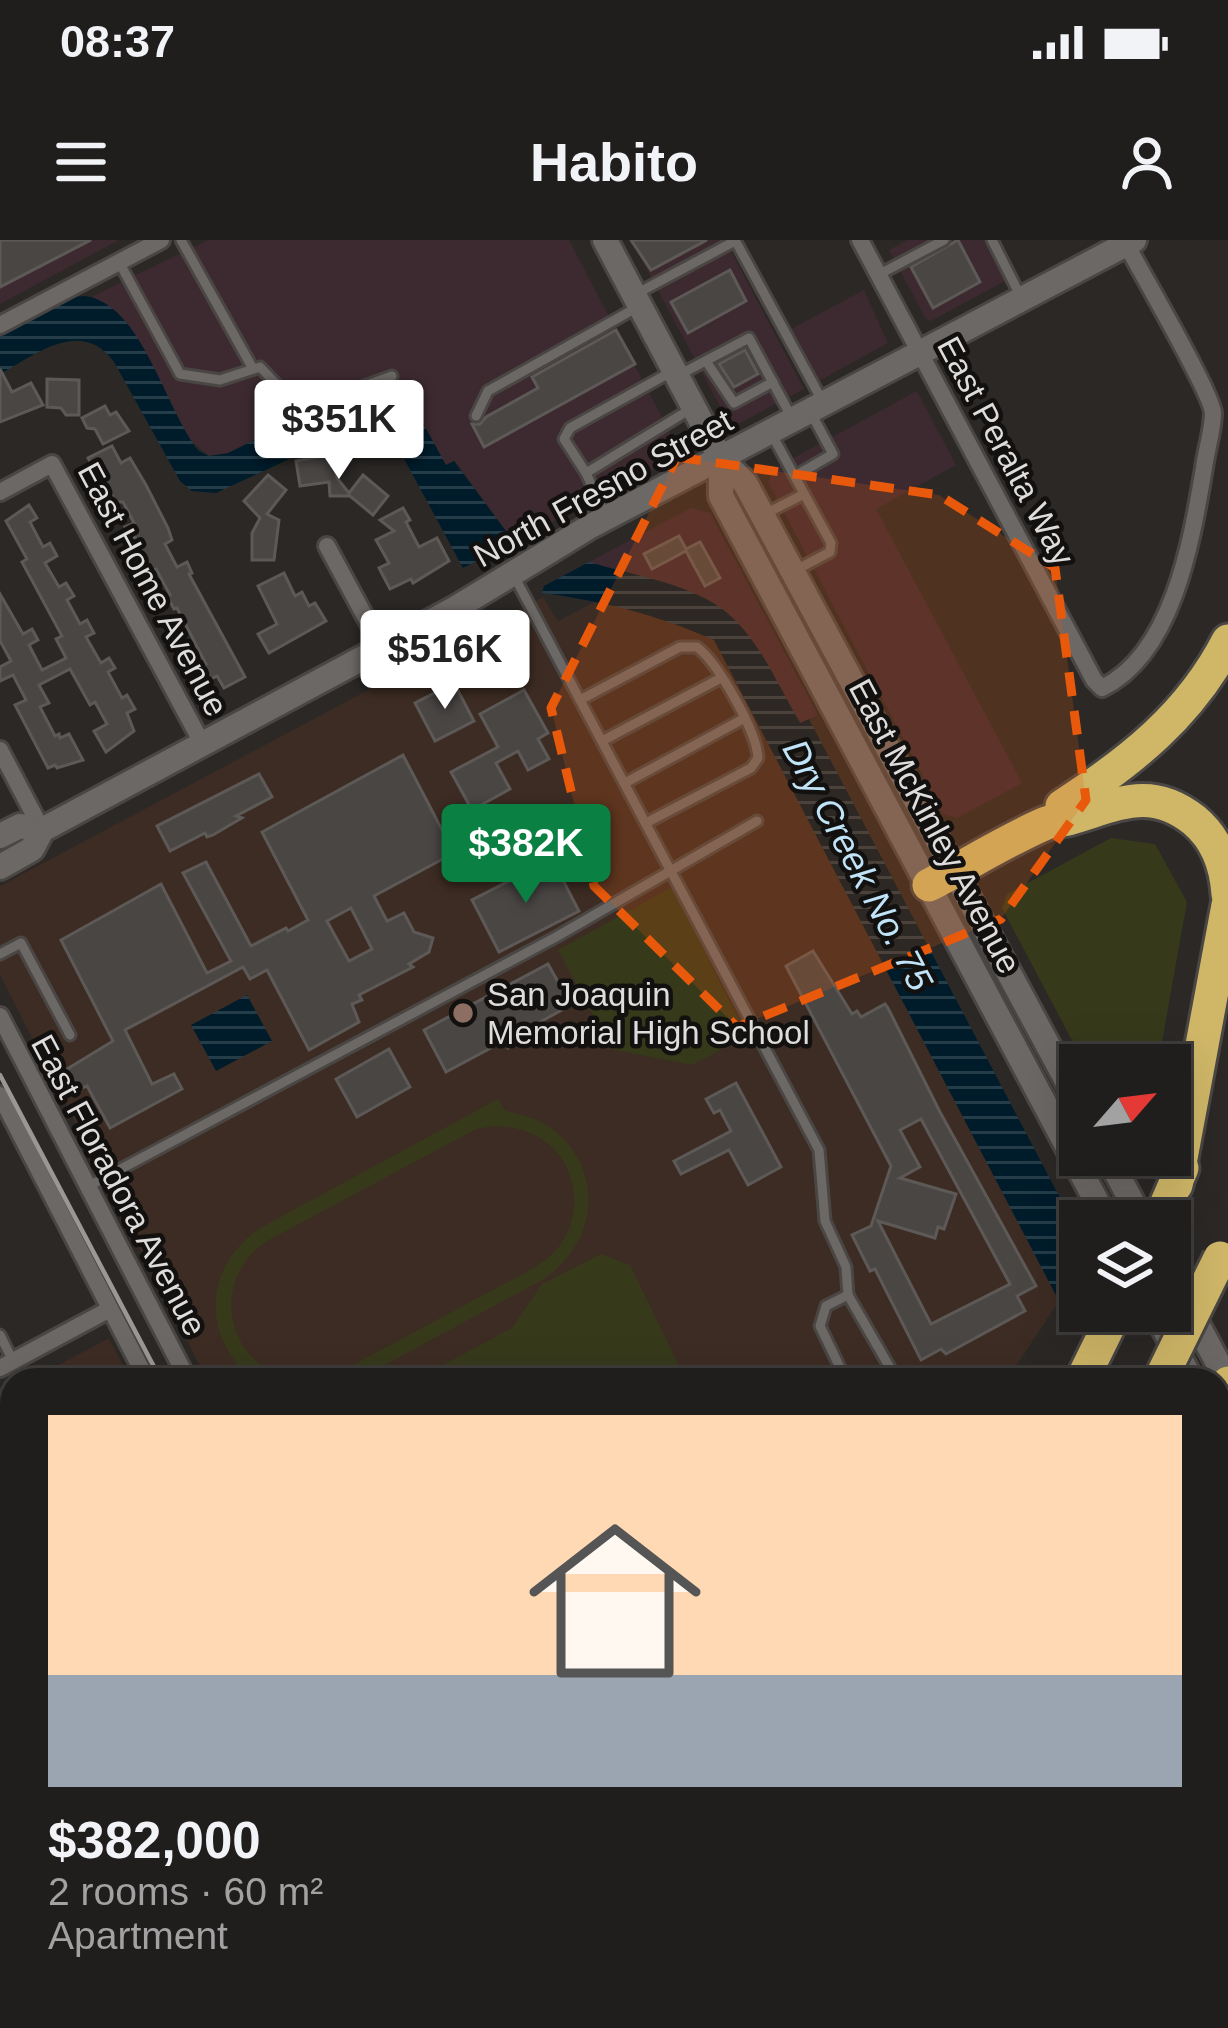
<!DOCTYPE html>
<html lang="en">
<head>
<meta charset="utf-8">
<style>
  body { margin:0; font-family:Arial,sans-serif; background:#282725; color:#f1f3f6; height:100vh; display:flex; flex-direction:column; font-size:45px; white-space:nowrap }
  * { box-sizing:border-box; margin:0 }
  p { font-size:39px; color:#a2a2a3 }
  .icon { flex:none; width:66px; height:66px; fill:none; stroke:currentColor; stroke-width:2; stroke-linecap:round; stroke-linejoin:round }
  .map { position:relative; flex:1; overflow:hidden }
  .details { position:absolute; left:0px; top:1128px; width:1230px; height:660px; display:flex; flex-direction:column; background:#201e1c; border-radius:36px 36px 0 0; box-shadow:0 12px 48px #0002,0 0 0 3px #3d3c3b }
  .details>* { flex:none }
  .needle { width:78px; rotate:62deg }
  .fabs { position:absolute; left:1059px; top:804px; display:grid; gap:24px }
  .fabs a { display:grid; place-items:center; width:132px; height:132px; border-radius:0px; background:#201e1c; box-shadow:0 12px 48px #0002,0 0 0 3px #3d3c3b; font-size:60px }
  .price { position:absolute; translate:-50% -102px; padding:0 27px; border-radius:12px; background:#fff; color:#222; font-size:39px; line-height:78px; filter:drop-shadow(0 3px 6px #0008) }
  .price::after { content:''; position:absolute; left:50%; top:72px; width:36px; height:27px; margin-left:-18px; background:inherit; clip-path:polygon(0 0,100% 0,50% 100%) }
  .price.on { background:#0b8043; color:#fff }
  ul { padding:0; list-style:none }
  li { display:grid; align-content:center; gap:24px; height:636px; padding:0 48px }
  li span { display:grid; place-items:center; height:372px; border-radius:0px; color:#555 }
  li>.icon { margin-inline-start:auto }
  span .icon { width:216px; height:216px; fill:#fffc; stroke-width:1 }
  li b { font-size:51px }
  .status { display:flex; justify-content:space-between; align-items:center; height:84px; padding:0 60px; background:#201e1c; direction:ltr }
  .status svg { height:33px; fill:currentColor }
  header { display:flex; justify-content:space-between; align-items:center; height:156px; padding:0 48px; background:#201e1c; font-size:54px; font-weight:700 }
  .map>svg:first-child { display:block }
  .commercial { fill:#3d2a31 }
  .education { fill:#3d2c23 }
  .green { fill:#37391b }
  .water { fill:url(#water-rules) }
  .building { fill:#494644; stroke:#5d5957; stroke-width:3; fill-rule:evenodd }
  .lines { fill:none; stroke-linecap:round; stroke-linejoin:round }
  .service-casing { stroke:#494644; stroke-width:15 }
  .minor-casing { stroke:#494644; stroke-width:22 }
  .secondary-casing { stroke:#494644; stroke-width:30 }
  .motorway-casing { stroke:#494644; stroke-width:39 }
  .service { stroke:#6c6866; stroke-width:9 }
  .minor { stroke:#6c6866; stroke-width:16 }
  .secondary { stroke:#6c6866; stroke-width:24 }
  .motorway { stroke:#d0b768; stroke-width:33 }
  .rail { stroke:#9a9897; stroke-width:4.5 }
  .motorway-bridge-casing { stroke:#494644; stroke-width:39; stroke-linecap:butt }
  .motorway-bridge { stroke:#d0b768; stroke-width:33 }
  .marked { fill:#e8590c; fill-opacity:0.2; stroke:#e8590c; stroke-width:9; stroke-dasharray:24 15; stroke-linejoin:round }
  .education-dot { fill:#8d6e63; stroke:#131110; stroke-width:4.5 }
  .labels { text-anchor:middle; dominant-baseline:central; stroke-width:9; stroke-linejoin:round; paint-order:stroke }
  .street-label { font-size:33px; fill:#dfdddc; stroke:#131110 }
  .poi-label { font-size:33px; fill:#dfdddc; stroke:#131110; text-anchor:start }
  .water-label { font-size:36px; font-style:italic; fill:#c0e3f8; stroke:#131110 }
</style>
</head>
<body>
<div class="status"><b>08:37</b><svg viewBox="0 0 49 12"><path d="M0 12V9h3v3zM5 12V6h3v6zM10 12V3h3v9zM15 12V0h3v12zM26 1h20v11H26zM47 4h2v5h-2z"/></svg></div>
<header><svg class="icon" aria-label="menu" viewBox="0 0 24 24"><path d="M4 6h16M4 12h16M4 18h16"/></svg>Habito<svg class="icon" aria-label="person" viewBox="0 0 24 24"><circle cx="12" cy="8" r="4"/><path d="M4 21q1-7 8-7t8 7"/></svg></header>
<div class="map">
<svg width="1228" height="1788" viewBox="0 0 1228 1788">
  <defs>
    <pattern id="water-rules" width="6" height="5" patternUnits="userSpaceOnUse" patternTransform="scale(3)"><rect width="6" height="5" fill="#001c2b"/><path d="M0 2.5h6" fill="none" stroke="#253d49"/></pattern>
  </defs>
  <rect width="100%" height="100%" fill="#2b2826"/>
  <g class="commercial">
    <polygon points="0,0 119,0 0,64"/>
    <polygon points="208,0 569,0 677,206 673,219 514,302 455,221 446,226 413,165 354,151 228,213 209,216 189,199 146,114 93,56"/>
    <polygon points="631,0 725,0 804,149 740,183 729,183"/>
    <polygon points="908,0 983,0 1005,41 931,81 926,79 889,10"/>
    <polygon points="864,50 888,103 817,142 789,90"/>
    <polygon points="917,151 956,225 876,269 1022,543 957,578 943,574 768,242 773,229"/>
    <polygon points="691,268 710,273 818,475 801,483 733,379 589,322"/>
  </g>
  <g class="education">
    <polygon points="543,357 558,381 598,360 666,379 714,400 1059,1061 1007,1140 207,1140 0,735 0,646"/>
    <polygon points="109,1098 131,1140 30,1140"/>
    <polygon points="12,1149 12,1601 0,1579 0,1156"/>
  </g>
  <g class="green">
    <polygon points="1111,598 1155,604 1187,662 1162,802 1151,825 1085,825 1002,668 1007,654"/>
    <polygon points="672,647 747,796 692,825 611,809 558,710"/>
    <path d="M498,859l7,12c91,12 114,119 37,169l-185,100h-44l27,-8c49,-26 98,-53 147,-79 23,-13 52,-24 70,-44 22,-26 23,-67 2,-94 -21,-26 -52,-33 -83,-26l-207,111c-61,38 -45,125 25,140 -11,0 -28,3 -39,0 -10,-3 -21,-19 -26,-28 -28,-45 -10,-98 33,-125z"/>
    <polygon points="601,1014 630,1025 686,1140 415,1140 512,1088 542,1044"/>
  </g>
  <g class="water">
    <path d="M84,56c58,6 81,114 115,155l10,5 19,-3 126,-62 31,-7 28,21 33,60 8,-4 60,81 -51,26 -68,-126c-12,-15 -26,-18 -43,-12l-136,63 -24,-2 -12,-10 -66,-119c-32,-45 -78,-8 -114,12v-41l71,-36z"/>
    <path d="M589,322c43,13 95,20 132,46 36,26 57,77 79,115l9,-4 271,517v25l-21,40 -345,-661c-56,-25 -111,-39 -172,-47l2,-7z"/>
    <polygon points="247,755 272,801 216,831 191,785"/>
  </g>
  <g class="building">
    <polygon points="0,0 91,0 0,47"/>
    <polygon points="631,0 707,0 651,30"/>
    <polygon points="958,0 980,42 933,68 911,27"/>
    <polygon points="730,30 746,61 688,93 671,62"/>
    <polygon points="616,90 635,124 484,207 472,184 480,184 486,177 538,148 532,137"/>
    <polygon points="745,110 758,134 734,147 719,124"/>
    <polygon points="0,129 12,152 31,143 43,165 0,182"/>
    <polygon points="47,139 79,140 79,175 66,175 61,168 47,167"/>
    <polygon points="105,166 110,175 116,172 129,191 103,204 95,189 87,188 82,178"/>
    <polygon points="112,206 121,223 130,218 146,245 168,288 172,300 165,304 177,327 187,322 192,333 189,334 245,437 224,448 217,436 203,443 196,429 206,424 177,368 174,369 167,356 170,355 156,329 151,332 135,297 131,299 125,287 134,283 123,262 115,262 99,226 94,229 88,218"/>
    <polygon points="332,214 337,238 349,253 363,235 388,256 373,275 350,256 330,256 329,242 300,246 296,221"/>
    <polygon points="268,235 286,250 267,274 279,280 274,320 252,320 252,293 260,278 244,261"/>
    <polygon points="29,265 37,278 30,282 43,307 50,303 57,316 45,323 59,347 66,343 74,356 67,360 80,384 87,380 94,393 86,397 101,423 109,418 115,428 108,432 122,458 127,455 135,469 127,473 134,491 106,512 94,491 107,484 95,462 90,465 70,429 39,445 49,463 40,467 55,496 59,494 60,498 69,494 83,520 57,528 55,525 48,528 15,465 26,460 13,435 0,441 0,427 11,421 0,401 0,354 23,394 32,389 38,400 29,405 42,430 66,418 56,399 62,396 22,322 27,319 6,281"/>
    <polygon points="403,268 410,280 406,282 419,307 437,298 449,321 413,343 411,339 390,349 379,328 389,323 376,300 394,291 380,280"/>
    <polygon points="679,296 686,309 700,302 720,338 705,346 686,311 652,329 644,314"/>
    <polygon points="284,333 295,356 302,352 309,366 315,363 326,381 269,413 258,394 277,384 258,346"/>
    <polygon points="454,443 474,481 435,501 415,463"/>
    <polygon points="524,450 548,493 538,499 549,519 528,530 518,511 496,523 510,549 472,570 451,532 498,507 480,474"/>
    <path d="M403,515l51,98 -80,43 13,25 17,-8 10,19 19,6 -4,14 -20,12 4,3 -54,28 3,5 -10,4 7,18 -50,28 -42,-80 -17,9 -7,-12 -118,63 27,54 22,-10 8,15 -72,39 -23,-42 -11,4 -9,-21 46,-28 -52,-101 100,-56 46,89 24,-12 -48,-88 23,-11 45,84 35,-18 2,3 20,-11 -46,-88zM351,668l21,41 -23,12 -22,-40z"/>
    <polygon points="259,534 272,557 236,576 242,578 213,595 207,597 205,593 170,611 157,586"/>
    <polygon points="552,619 579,671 499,712 472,660"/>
    <path d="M813,711l39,63 5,-3 4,6 24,-13 3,4 52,104 96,174 -19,10 8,15 -79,43 -5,-5 -20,11 -46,-91 -5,2 -18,-36 19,-9 20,-60 -105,-200zM921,879l89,165 -79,40 -53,-103 57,17 3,-11 6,2 12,-35 -56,-16 20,-11 -20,-37z"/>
    <polygon points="548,724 571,765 531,787 535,794 508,808 504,801 446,832 424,790"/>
    <polygon points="389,809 410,847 357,877 336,839"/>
    <polygon points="736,843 781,927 748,945 729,910 681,934 674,921 731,891 720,870 714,873 706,859"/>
  </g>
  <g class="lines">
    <g class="service-casing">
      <g id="service">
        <polyline points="181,0 252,127"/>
        <polyline points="735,0 824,164"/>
        <polyline points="992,0 1022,59"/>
        <polyline points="119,22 180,134 220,140 260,127 300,169 392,136"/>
        <polyline points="878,35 944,0"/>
        <polyline points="634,55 735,1"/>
        <polyline points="706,121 734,163 773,142"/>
        <polyline points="677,136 749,98 793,180"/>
        <polyline points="476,176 488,151 636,68"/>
        <polyline points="771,193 831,303 830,312 794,331"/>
        <polyline points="586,233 564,199 570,188 671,132"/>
        <polyline points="795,236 833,214 811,173"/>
        <polyline points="767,273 804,254"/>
        <polyline points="606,277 586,233 689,170"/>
        <polyline points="513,334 819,910 825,981 846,1027 848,1055 826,1066 820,1086 846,1140"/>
        <path d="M580,460l100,-53h17c21,16 60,85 61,111l-7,10 -105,55"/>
        <polyline points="602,501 721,438"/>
        <polyline points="625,543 743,479"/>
        <polyline points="0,714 21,703 70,795"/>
        <polyline points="87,947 556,697 757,581"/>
        <polyline points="848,1055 897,1140"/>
        <polyline points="0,1095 13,1121"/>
        <polyline points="0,1262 11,1283 5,1308 0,1311"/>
        <polyline points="12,1553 8,1556 12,1565"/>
        <polyline points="887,1776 894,1788"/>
        <polyline points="1150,1776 1156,1788"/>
      </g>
    </g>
    <g class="minor-casing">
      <g id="minor">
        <path d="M860,0l234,440 8,8c72,-35 90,-150 102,-220 2,-17 9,-38 9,-55 -1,-20 -75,-146 -89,-173"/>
        <polyline points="0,85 161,0"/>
        <polyline points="0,252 52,224 202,503"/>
        <polyline points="327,306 382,408"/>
        <polyline points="0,510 42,590"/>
        <polyline points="0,776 188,1140"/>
        <polyline points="0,855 147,1140"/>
        <polyline points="0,1128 110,1069"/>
        <polyline points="0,1651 12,1645"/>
        <polyline points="1218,1659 1228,1678"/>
        <polyline points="471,1776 477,1788"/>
        <polyline points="757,1776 764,1788"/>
        <polyline points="1019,1776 1025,1788"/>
        <polyline points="721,1788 743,1776"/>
      </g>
    </g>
    <g class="secondary-casing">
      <g id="secondary">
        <polyline points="605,0 721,219 745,243 1080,865"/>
        <polyline points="721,219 721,256 1107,981"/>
        <polyline points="0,596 20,586 42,590"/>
        <polyline points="0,627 32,609 42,590 456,368 589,287 1134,0"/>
        <polyline points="1107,915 1142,981"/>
        <polyline points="1170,1033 1228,1142"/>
        <polyline points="1155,1071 1191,1140"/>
        <polyline points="1218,1189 1228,1207"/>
      </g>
    </g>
    <g class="motorway-casing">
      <g id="motorway">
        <path d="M1062,566c68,-44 128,-91 166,-165"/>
        <path d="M929,645c38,-20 76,-44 115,-61 9,-4 18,-3 27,-6 46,-13 79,-33 123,2 23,19 32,45 34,74"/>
        <polyline points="1176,945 1228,665"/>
        <polyline points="1159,981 1182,928"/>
        <polyline points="1082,1140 1116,1071"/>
        <polyline points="1218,1156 1228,1143"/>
        <polyline points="280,1788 309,1776"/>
        <polyline points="350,1788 376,1776"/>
      </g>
    </g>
    <use href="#service" class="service"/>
    <use href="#minor" class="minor"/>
    <use href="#secondary" class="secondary"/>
    <use href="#motorway" class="motorway"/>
    <g class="rail">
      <polyline points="0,835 161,1140"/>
      <polyline points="498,1776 504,1788"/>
    </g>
    <g class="motorway-bridge-casing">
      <g id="motorway-bridge">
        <polyline points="1160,1140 1220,1018"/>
        <polyline points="509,1788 531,1776"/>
      </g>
    </g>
    <use href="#motorway-bridge" class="motorway-bridge"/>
  </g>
  <path class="marked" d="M677,217l262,38 116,73 31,232 -85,119 -264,108 -143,-141 -43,-178z"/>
  <circle class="education-dot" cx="463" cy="773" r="12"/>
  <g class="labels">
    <g class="street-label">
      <text transform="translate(1006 211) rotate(62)">East Peralta Way</text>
      <text transform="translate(603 248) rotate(-29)">North Fresno Street</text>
      <text transform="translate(153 349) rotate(62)">East Home Avenue</text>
      <text transform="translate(935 586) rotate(62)">East McKinley Avenue</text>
      <text transform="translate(119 945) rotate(62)">East Floradora Avenue</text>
    </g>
    <g class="poi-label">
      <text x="487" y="754">San Joaquin<tspan x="487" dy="38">Memorial High School</tspan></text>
    </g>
    <g class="water-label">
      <text transform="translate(858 625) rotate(62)">Dry Creek No. 75</text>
    </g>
  </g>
</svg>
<div class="fabs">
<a><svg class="needle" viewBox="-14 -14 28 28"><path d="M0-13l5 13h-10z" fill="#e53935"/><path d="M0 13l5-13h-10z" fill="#a2a2a3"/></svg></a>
<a><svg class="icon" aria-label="layers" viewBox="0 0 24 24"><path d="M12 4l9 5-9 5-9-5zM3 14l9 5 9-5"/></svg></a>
</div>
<b class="price" style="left:339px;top:242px">$351K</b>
<b class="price" style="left:445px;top:472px">$516K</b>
<b class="price on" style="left:526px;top:666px">$382K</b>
<section class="details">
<ul>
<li><span style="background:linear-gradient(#ffd9b3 70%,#9aa5b1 0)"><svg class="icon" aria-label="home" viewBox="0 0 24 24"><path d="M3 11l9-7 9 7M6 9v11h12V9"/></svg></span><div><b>$382,000</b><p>2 rooms · 60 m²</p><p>Apartment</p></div></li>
</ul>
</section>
</div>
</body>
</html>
